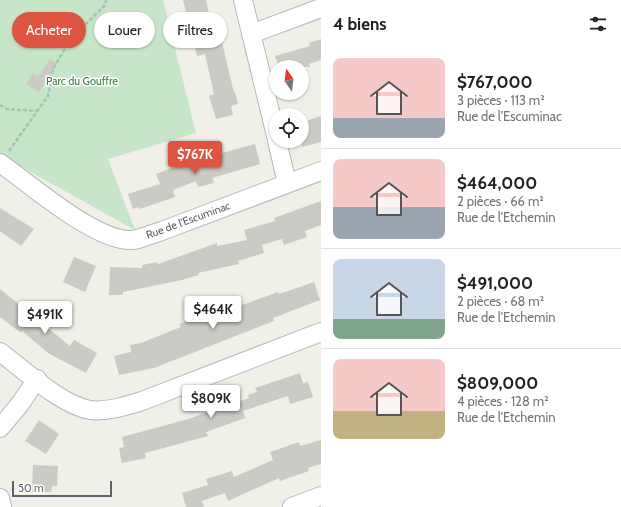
<!DOCTYPE html>
<html lang="fr">
<head>
<meta charset="utf-8">
<style>
  body { margin:0; font-family:Cabin,sans-serif; background:#f2f2f2; color:#202124; height:100vh; display:flex; flex-direction:column; font-size:15px; white-space:nowrap }
  * { box-sizing:border-box; margin:0 }
  p { font-size:13px; color:#757577 }
  .icon { flex:none; width:22px; height:22px; fill:none; stroke:currentColor; stroke-width:2; stroke-linecap:round; stroke-linejoin:round }
  .map { position:relative; flex:1; overflow:hidden }
  .panel { display:flex; flex-direction:column; background:#fff; width:300px }
  .panel>* { flex:none }
  .hud { position:absolute; left:12px; top:12px; width:249px; height:36px; display:flex; gap:8px }
  .needle { width:26px; rotate:346deg }
  .controls { position:absolute; left:269px; top:60px; display:grid; gap:8px }
  .controls a { display:grid; place-items:center; width:40px; height:40px; border-radius:50%; background:#fff; box-shadow:0 1px 3px #0004; font-size:20px }
  .scale { position:absolute; left:12px; bottom:10px; width:100px; box-sizing:border-box; padding-left:4px; border:2px solid #5f6267; border-top:0; font-size:11px; line-height:14px; white-space:nowrap; color:#5f6267; -webkit-text-stroke:3px #fff; paint-order:stroke }
  .price { position:absolute; translate:-50% -34px; padding:0 9px; border-radius:4px; background:#fff; color:#222; font-size:13px; line-height:26px; filter:drop-shadow(0 1px 2px #0008) }
  .price::after { content:''; position:absolute; left:50%; top:24px; width:12px; height:9px; margin-left:-6px; background:inherit; clip-path:polygon(0 0,100% 0,50% 100%) }
  .price.selected { background:#dd5541; color:#fff }
  ul { padding:0; list-style:none }
  li { display:flex; align-items:center; gap:12px; height:100px; padding:0 12px }
  li+li { border-top:1px solid #e0e0e0 }
  li span { display:grid; place-items:center; flex:none; width:112px; height:80px; border-radius:8px; color:#555 }
  li>.icon { margin-inline-start:auto }
  span .icon { width:48px; height:48px; fill:#fffc; stroke-width:1 }
  li b { font-size:17px }
  h2 { display:flex; justify-content:space-between; align-items:center; height:48px; padding:0 12px; font-size:17px }
  .pill { padding:0 14px; border-radius:18px; background:#fff; box-shadow:0 1px 3px #0004; font-size:14px; line-height:36px }
  .pill.selected { background:#dd5541; color:#fff }
  main { display:flex; flex:1; min-height:0 }
  .map>svg:first-child { display:block }
  .green { fill:#c7e5c8 }
  .building { fill:#cccac4 }
  .lines { fill:none; stroke-linecap:round; stroke-linejoin:round }
  .minor-casing { stroke:#b5b7bb; stroke-width:20 }
  .path { stroke:#a0c6ad; stroke-width:2.5; stroke-dasharray:4 2; stroke-linecap:butt }
  .minor { stroke:#fff; stroke-width:18 }
  .labels { text-anchor:middle; dominant-baseline:central; stroke-width:3; stroke-linejoin:round; paint-order:stroke }
  .park-label { font-size:11px; fill:#3c8142; stroke:#fff }
  .street-label { font-size:11px; fill:#5f6267; stroke:#fff }
</style>
</head>
<body>
<main>
<div class="map">
<svg width="321" height="507" viewBox="0 0 321 507">
  <rect width="100%" height="100%" fill="#f0efe8"/>
  <polygon class="green" points="0,0 163,0 196,133 108,159 135,230 0,155"/>
  <g class="building">
    <polygon points="183,0 206,0 212,27 218,26 234,93 235,92 238,104 231,106 233,115 216,119 209,96 214,94 205,54 197,56"/>
    <polygon points="321,39 321,60 309,64 310,67 279,67 275,56 310,46 309,43"/>
    <polygon points="50,59 57,64 39,92 26,84 33,73 38,76"/>
    <polygon points="321,116 321,142 302,147 302,122"/>
    <polygon points="255,144 260,164 212,178 214,183 198,187 196,181 173,190 175,197 140,209 139,207 133,209 128,194 160,184 156,174 179,165"/>
    <polygon points="321,201 321,225 305,231 307,237 284,245 282,239 262,245 264,253 238,261 239,264 198,273 199,275 182,280 123,292 123,295 109,295 110,267 142,268 142,265 157,262 158,264 217,243 217,246 247,240 244,230 275,221 274,218"/>
    <polygon points="0,208 34,229 21,246 0,231"/>
    <polygon points="74,257 96,266 85,292 63,282"/>
    <polygon points="314,282 320,300 273,318 274,321 154,368 119,375 114,356 131,352 130,345 141,343 181,327 179,324 208,314 209,317 278,292 279,294"/>
    <polygon points="0,289 70,346 74,340 97,353 86,373 48,353 22,331 21,333 0,317"/>
    <polygon points="300,373 303,383 308,382 313,397 290,404 288,396 243,411 245,418 206,432 208,436 145,453 146,458 122,463 119,448 124,447 122,437 185,420 249,398 248,395 257,392 255,388"/>
    <polygon points="39,420 59,434 46,454 25,441"/>
    <polygon points="321,440 321,464 308,468 309,471 280,481 279,478 228,501 225,493 202,501 204,507 186,507 182,493 208,485 206,479 232,471 234,477 273,460 270,452 299,442 300,446"/>
    <polygon points="33,465 58,466 57,486 52,486 51,492 32,492"/>
  </g>
  <g class="lines">
    <g class="minor-casing">
      <g id="minor">
        <polyline points="243,0 276,136"/>
        <polyline points="251,34 321,8"/>
        <polyline points="277,141 287,183"/>
        <path d="M0,163c30,21 97,80 133,77 8,-1 18,-6 26,-8l162,-61"/>
        <path d="M0,352c24,18 61,53 90,58 17,2 36,-4 52,-9l179,-69"/>
        <polyline points="0,428 20,404 37,379"/>
        <polyline points="0,498 2,507"/>
        <polyline points="292,507 321,496"/>
      </g>
    </g>
    <g class="path">
      <polyline points="0,105 7,109 37,111"/>
      <polyline points="9,151 48,96 53,69 70,40 105,5 106,0"/>
    </g>
    <use href="#minor" class="minor"/>
  </g>
  <g class="labels">
    <g class="park-label">
      <text x="82" y="81">Parc du Gouffre</text>
    </g>
    <g class="street-label">
      <text transform="translate(188 220) rotate(-20)">Rue de l'Escuminac</text>
    </g>
  </g>
</svg>
<div class="controls">
<a><svg class="needle" viewBox="-14 -14 28 28"><path d="M0-13l5 13h-10z" fill="#e53935"/><path d="M0 13l5-13h-10z" fill="#757577"/></svg></a>
<a><svg class="icon" aria-label="locate" viewBox="0 0 24 24"><circle cx="12" cy="12" r="6"/><path d="M12 2v4M12 18v4M2 12h4M18 12h4"/></svg></a>
</div>
<div class="scale">50 m</div>
<b class="price selected" style="left:195px;top:175px">$767K</b>
<b class="price" style="left:213px;top:330px">$464K</b>
<b class="price" style="left:45px;top:335px">$491K</b>
<b class="price" style="left:211px;top:419px">$809K</b>
<div class="hud">
<a class="pill selected">Acheter</a>
<a class="pill">Louer</a>
<a class="pill">Filtres</a>
</div>
</div>
<section class="panel">
<h2>4 biens<svg class="icon" aria-label="filters" viewBox="0 0 24 24"><path d="M4 7h16M4 17h16"/><circle cx="9" cy="7" r="2"/><circle cx="15" cy="17" r="2"/></svg></h2>
<ul>
<li><span style="background:linear-gradient(#f6c9c9 75%,#9aa5b1 0)"><svg class="icon" aria-label="home" viewBox="0 0 24 24"><path d="M3 11l9-7 9 7M6 9v11h12V9"/></svg></span><div><b>$767,000</b><p>3 pièces · 113 m²</p><p>Rue de l'Escuminac</p></div></li>
<li><span style="background:linear-gradient(#f6c9c9 60%,#9aa5b1 0)"><svg class="icon" aria-label="home" viewBox="0 0 24 24"><path d="M3 11l9-7 9 7M6 9v11h12V9"/></svg></span><div><b>$464,000</b><p>2 pièces · 66 m²</p><p>Rue de l'Etchemin</p></div></li>
<li><span style="background:linear-gradient(#c9d6e8 75%,#7fa58c 0)"><svg class="icon" aria-label="home" viewBox="0 0 24 24"><path d="M3 11l9-7 9 7M6 9v11h12V9"/></svg></span><div><b>$491,000</b><p>2 pièces · 68 m²</p><p>Rue de l'Etchemin</p></div></li>
<li><span style="background:linear-gradient(#f6c9c9 65%,#c2b280 0)"><svg class="icon" aria-label="home" viewBox="0 0 24 24"><path d="M3 11l9-7 9 7M6 9v11h12V9"/></svg></span><div><b>$809,000</b><p>4 pièces · 128 m²</p><p>Rue de l'Etchemin</p></div></li>
</ul>
</section>
</main>
</body>
</html>
